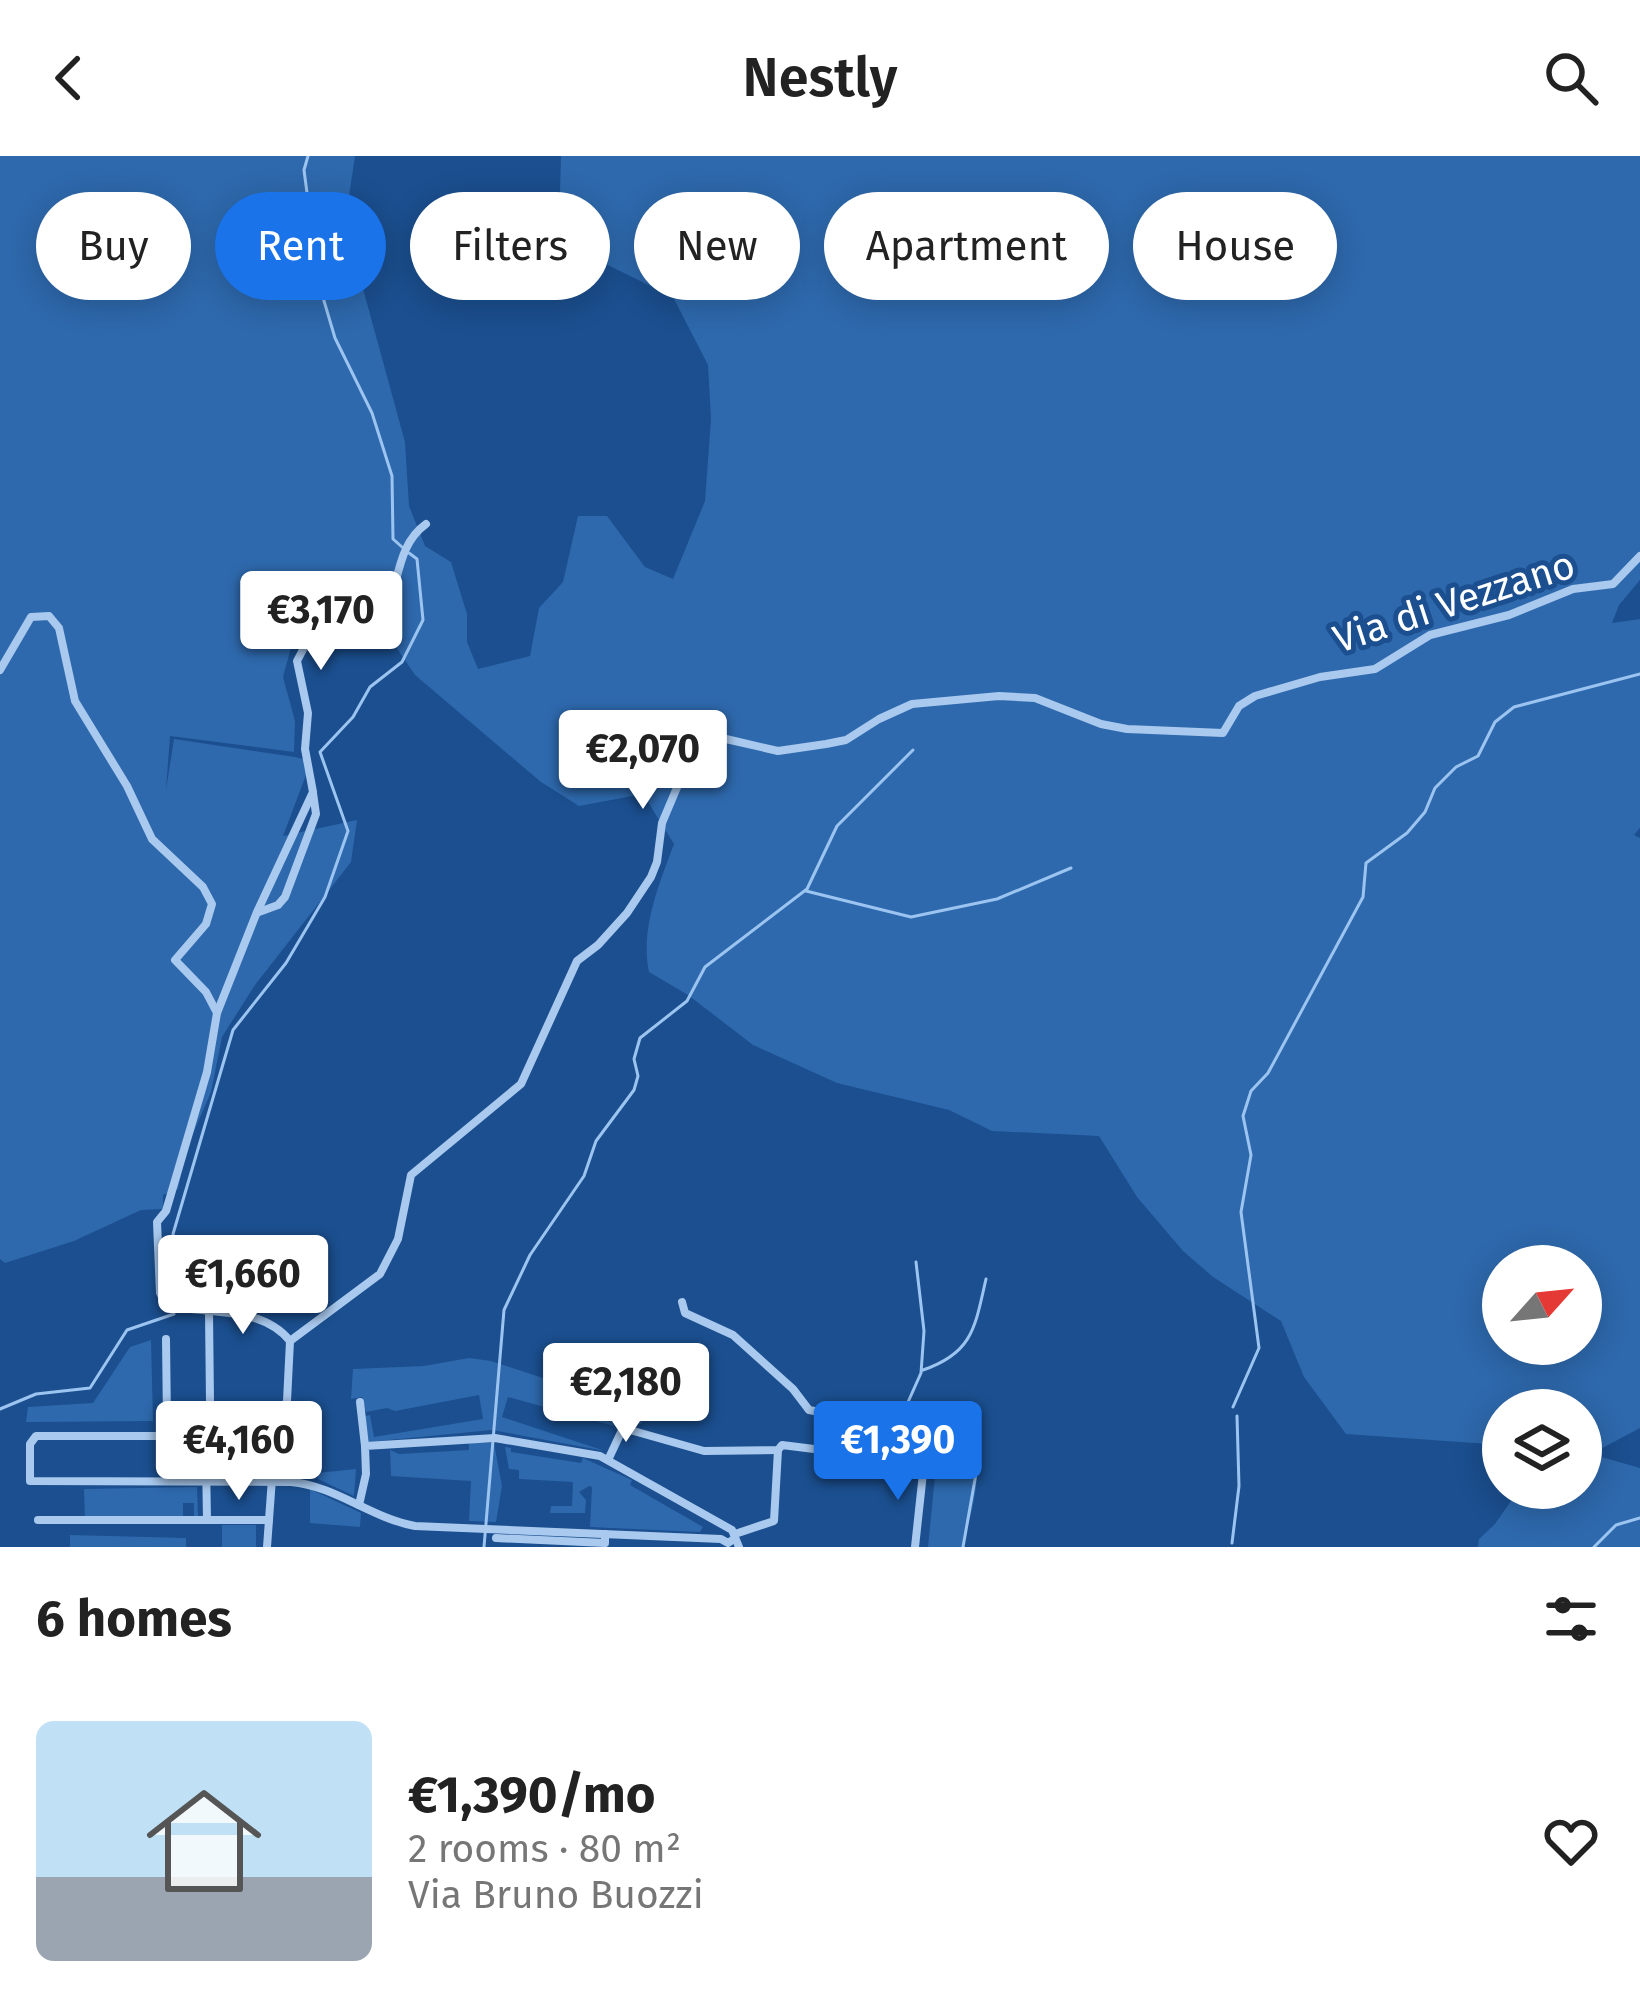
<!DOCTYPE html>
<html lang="en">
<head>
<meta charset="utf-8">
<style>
  body { margin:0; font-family:"Fira Sans",sans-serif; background:#f6f6f6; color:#222; height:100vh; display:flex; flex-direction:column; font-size:45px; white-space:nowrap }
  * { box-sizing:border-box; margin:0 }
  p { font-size:39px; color:#767676 }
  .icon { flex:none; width:66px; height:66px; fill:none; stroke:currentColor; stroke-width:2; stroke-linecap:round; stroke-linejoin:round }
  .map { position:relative; height:1391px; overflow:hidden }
  .panel { display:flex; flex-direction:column; background:#fff; flex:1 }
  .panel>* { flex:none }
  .top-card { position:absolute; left:36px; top:36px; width:1569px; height:108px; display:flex; gap:24px }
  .needle { width:78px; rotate:63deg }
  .buttons { position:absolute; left:1482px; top:1089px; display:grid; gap:24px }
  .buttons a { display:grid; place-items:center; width:120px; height:120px; border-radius:50%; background:#fff; box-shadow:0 6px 30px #0003; font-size:60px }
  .price { position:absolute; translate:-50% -102px; padding:0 27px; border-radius:12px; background:#fff; color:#222; font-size:39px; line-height:78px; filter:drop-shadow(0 3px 6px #0008) }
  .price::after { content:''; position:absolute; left:50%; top:72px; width:36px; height:27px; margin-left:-18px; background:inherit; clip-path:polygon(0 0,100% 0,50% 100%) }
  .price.selected { background:#1a73e8; color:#fff }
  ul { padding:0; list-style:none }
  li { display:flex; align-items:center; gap:36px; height:300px; padding:0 36px }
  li+li { border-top:3px solid #e0e0e0 }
  li span { display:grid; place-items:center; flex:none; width:336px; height:240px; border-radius:18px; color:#555 }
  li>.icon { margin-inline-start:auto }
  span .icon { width:144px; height:144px; fill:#fffc; stroke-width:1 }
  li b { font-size:51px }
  h2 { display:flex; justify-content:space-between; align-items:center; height:144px; padding:0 36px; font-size:51px }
  .pill { padding:0 42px; border-radius:54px; background:#fff; box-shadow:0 6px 30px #0003; font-size:42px; line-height:108px }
  .pill.selected { background:#1a73e8; color:#fff }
  header { display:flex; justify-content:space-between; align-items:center; height:156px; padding:0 36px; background:#fff; font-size:54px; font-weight:600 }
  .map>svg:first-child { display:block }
  .green { fill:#2e69ad; fill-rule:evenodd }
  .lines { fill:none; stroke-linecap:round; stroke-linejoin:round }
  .stream { stroke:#9cc4f0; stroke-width:3 }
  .minor { stroke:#a9c9ee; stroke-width:8 }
  .labels { text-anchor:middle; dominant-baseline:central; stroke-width:10; stroke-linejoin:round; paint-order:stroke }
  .street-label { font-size:39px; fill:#fff; stroke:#1b4f8f }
</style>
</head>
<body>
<header><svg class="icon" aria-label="back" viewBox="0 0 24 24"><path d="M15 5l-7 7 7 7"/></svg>Nestly<svg class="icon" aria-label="search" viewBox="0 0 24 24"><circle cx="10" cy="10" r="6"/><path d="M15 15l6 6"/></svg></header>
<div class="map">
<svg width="1640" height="1391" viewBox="0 0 1640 1391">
  <rect width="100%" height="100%" fill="#1b4f8f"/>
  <g class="green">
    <path d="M0,0h355l-10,67 60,219 4,64 16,40 26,16 16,52v28l11,27 52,-13 9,-48 24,-26 15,-66h29l38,51 28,12 32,-78 6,-82 -3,-54 -35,-68 -104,-51 -10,-14 2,-76h1079v424l-21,25 -7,18 28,-4v209l-6,7 6,3v590l-49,26 49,14v79h-162l1,-8 16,-15 25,-36h61v-78h-78v35l-157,-11 -42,-57 -23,-56 -68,-44 -30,-26 -46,-54 -38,-61 -107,-5 -43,-21 -112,-27 -84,-38 -65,-50 -39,-23c-9,-43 10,-88 25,-128l-31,-50 -64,12 -38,-24 -126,-107 -40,-59 -80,17 -12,44 12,44 -1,31 -124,-16 -4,54 8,-51 121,18 8,2 3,16 -23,61 74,-16 -6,42 -96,123 -33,52 -11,55 -25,58 -8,39 -15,6v14l-22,1 -67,31 -69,22 -5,-4zM1503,1110h78v78h-78z"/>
    <polygon points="151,1184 153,1265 26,1266 28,1251 93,1247 130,1191"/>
    <polygon points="469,1202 491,1205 646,1256 641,1268 618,1260 614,1270 508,1241 502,1261 605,1295 492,1274 368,1286 365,1260 370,1259 374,1281 483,1263 479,1239 395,1255 387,1252 366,1256 362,1241 351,1243 353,1213 424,1210"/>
    <path d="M964,1284c26,24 5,76 -1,107h-35l7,-71 11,1 8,-36z"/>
    <polygon points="469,1287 494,1287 502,1330 496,1366 469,1365 471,1325 391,1320 390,1294 399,1298 469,1294"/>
    <polygon points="505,1291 511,1292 511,1296 581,1307 583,1302 632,1324 630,1329 703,1371 700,1376 590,1371 592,1331 589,1330 579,1336 586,1344 585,1357 550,1357 551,1350 572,1350 573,1326 519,1323 519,1314 509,1313"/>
    <polygon points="356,1313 354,1340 318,1323 317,1317"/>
    <polygon points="197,1331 198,1361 194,1361 194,1347 183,1347 183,1362 85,1364 84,1333"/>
    <polygon points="310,1333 361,1357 360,1371 310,1367"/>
    <rect x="222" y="1369" width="34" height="22"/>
    <polygon points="70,1379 186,1382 186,1391 70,1391"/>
  </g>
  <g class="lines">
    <g class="stream">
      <polyline points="308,0 304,14 319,128 335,182 372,257 392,320 393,383 402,391"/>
      <polyline points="806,735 911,761 997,743 1071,712"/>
      <polyline points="916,1106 924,1175 921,1217 900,1264 971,1289 977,1312 963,1391"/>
      <polyline points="176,1139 173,1078 233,874 286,807 325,741 348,675 320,596 353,561 370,531 402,506 423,464 417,403 409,397"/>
      <path d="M923,1214c50,-17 52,-43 63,-91"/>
      <polyline points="1233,1251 1259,1192 1241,1056 1251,999 1243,960 1251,935 1268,917 1363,741 1366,707 1407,677 1425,656 1435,632 1456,611 1478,600 1495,566 1514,551 1640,518"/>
      <polyline points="0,1253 36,1238 90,1232 127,1174 174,1158"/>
      <polyline points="1232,1387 1239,1330 1237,1260"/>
      <polyline points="484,1391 504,1154 530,1099 584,1020 596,985 634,934 638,920 634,903 640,882 687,845 705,811 807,733 837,670 913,594"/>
      <polyline points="1594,1391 1616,1369 1640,1362"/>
    </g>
    <g class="minor">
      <polyline points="0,514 31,461 49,460 59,472 75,545 127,630 152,683 203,731 212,748 206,768 175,804 206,836 216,855"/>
      <polyline points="259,756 278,749 285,741 316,658 313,637"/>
      <polyline points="682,1146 685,1157 733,1179 793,1233 809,1254 841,1260 903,1260 955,1274"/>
      <polyline points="166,1183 167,1266 185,1279"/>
      <polyline points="290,1185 380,1118 398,1083 411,1019 521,928 577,805 598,789 627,757 651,721 657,706 662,667 681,622 698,592 707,585 726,583 778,595 826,588 846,584 879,563 912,548 999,540 1035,542 1101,568 1127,573 1223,577 1239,550 1255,540 1320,521 1375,513 1430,479 1509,459 1573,433 1613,428 1640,400"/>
      <path d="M290,1185c-29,-36 -82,-26 -124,-36l-6,-12 -3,-71 9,-11 41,-139 10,-59 40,-101 56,-120 -8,-43 3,-36 -11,-52 10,-19 38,-5 19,4c41,-32 23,-89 62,-117"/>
      <polyline points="360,1246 365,1290"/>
      <path d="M198,1280h-162l-6,8v37l261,1c45,4 80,36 124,44l306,13 7,4 6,-4"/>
      <polyline points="608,1304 623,1272 704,1295 778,1294 782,1289 942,1309 953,1278 960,1273"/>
      <polyline points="359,1349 366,1318 365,1290 495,1282 600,1300 732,1374 739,1391"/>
      <polyline points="38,1364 269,1364"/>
      <polyline points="207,1364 206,1305 198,1280 210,1247 209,1156"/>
      <polyline points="735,1378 774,1365 778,1294"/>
      <polyline points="496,1382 605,1387 605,1378"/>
      <polyline points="267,1391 276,1268 287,1245 290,1185"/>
      <polyline points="915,1391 924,1308"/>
    </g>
  </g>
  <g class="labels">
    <g class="street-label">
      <text transform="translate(1454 446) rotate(-18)">Via di Vezzano</text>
    </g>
  </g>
</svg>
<div class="buttons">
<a><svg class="needle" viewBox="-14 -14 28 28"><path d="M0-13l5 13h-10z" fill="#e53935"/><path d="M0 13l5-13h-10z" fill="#767676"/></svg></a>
<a><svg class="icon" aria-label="layers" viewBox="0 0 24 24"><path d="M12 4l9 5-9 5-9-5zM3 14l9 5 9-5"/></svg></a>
</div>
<b class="price" style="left:321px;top:517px">€3,170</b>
<b class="price" style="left:643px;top:656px">€2,070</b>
<b class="price" style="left:243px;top:1181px">€1,660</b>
<b class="price" style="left:626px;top:1289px">€2,180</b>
<b class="price" style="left:239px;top:1347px">€4,160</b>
<b class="price selected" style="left:898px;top:1347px">€1,390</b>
<div class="top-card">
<a class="pill">Buy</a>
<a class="pill selected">Rent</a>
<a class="pill">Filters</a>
<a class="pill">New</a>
<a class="pill">Apartment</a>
<a class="pill">House</a>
</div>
</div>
<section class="panel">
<h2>6 homes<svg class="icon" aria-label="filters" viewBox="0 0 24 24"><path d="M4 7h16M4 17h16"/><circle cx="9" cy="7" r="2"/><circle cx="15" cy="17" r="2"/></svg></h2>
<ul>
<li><span style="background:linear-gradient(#bfe0f5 65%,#9aa5b1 0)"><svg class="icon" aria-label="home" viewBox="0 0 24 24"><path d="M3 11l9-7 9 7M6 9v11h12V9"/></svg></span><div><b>€1,390/mo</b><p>2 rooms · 80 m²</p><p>Via Bruno Buozzi</p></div><svg class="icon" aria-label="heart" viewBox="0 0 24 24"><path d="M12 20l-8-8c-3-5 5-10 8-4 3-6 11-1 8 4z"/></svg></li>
</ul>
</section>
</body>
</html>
